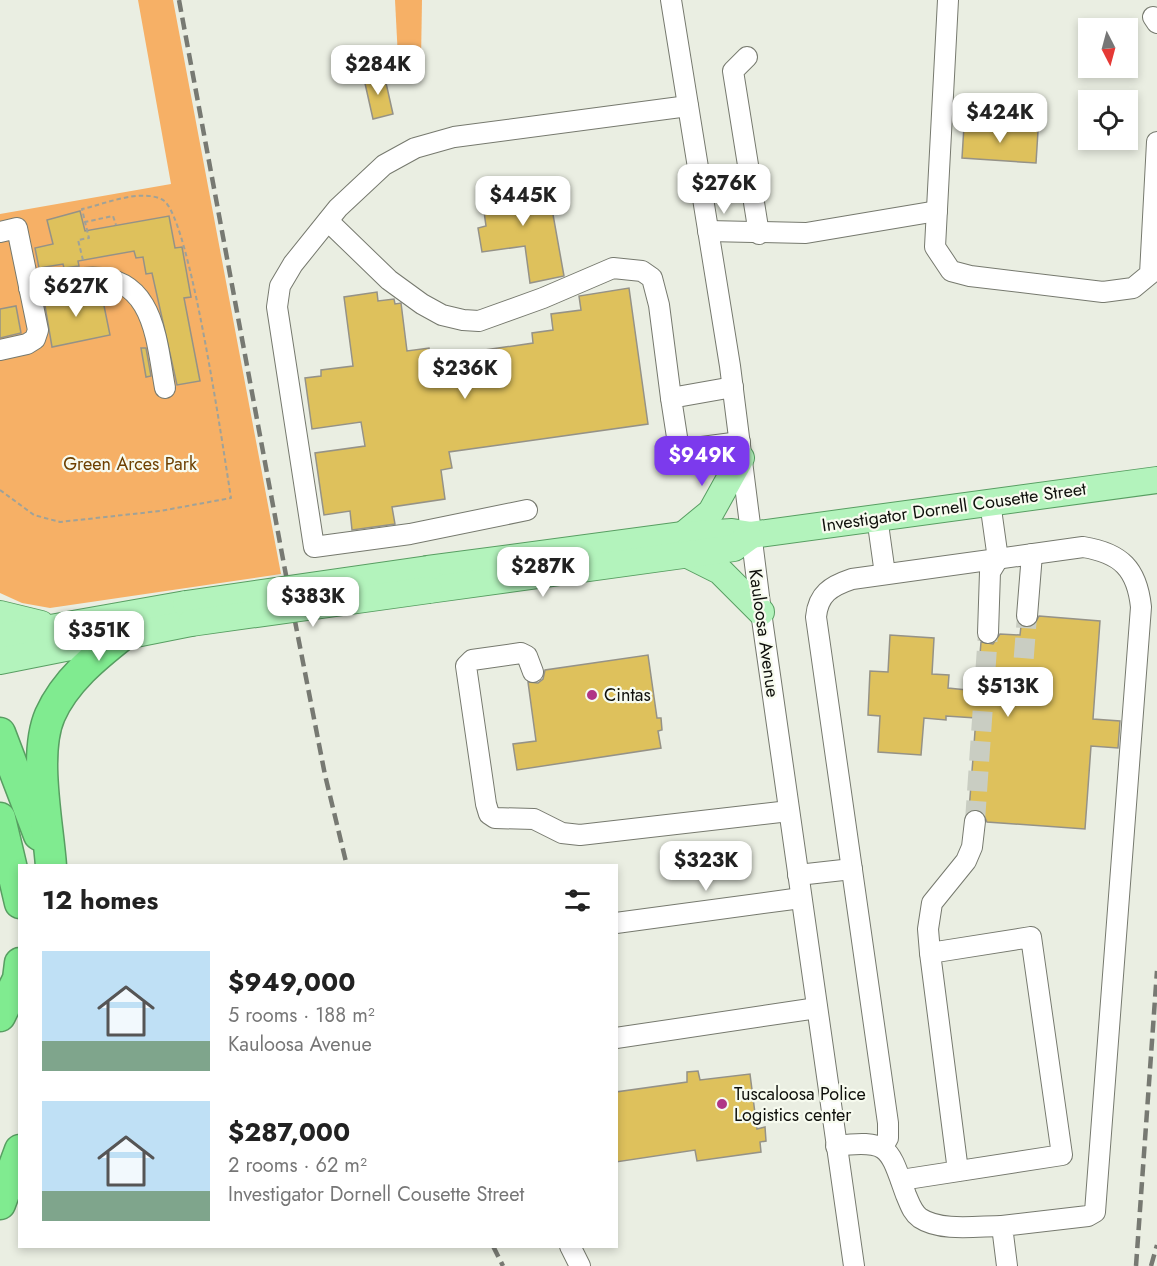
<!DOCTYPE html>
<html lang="en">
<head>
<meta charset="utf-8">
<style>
  body { margin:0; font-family:Jost,sans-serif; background:#f6f6f6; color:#222; height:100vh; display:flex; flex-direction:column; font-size:22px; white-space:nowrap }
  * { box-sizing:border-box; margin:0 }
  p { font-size:20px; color:#767676 }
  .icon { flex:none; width:33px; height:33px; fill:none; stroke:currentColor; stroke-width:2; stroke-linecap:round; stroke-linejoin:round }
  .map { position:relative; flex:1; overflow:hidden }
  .sheet { position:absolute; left:18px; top:864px; width:600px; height:384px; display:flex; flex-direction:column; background:#fff; border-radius:0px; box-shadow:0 3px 9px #0003 }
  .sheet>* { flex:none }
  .needle { width:39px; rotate:174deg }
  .fabs { position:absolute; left:1078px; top:18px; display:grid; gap:12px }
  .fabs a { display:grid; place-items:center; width:60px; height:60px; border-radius:0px; background:#fff; box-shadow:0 3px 9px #0003; font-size:30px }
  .price { position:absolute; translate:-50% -51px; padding:0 14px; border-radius:12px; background:#fff; color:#222; font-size:20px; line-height:39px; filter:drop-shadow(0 2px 3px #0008) }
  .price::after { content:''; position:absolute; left:50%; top:36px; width:18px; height:14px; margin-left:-9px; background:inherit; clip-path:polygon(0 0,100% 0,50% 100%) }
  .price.selected { background:#7c3aed; color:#fff }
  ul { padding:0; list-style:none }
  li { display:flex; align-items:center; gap:18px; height:150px; padding:0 24px }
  li span { display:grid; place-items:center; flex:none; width:168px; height:120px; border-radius:0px; color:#555 }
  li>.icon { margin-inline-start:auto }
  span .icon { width:72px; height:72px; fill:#fffc; stroke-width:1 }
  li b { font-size:26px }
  h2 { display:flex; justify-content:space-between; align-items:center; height:72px; padding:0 24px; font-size:26px }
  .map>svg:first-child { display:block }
  .green { fill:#f6b066 }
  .building { fill:#dec15c; stroke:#959287; stroke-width:1.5 }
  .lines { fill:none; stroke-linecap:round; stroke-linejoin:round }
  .minor-tunnel { stroke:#c9cdc2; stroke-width:20; stroke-dasharray:20 10; stroke-linecap:butt }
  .minor-casing { stroke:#76796e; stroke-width:22 }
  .major-casing { stroke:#589e62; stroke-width:28 }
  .highway-casing { stroke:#589e62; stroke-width:33 }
  .path { stroke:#9fa299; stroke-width:2; stroke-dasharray:4.5 3; stroke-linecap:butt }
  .minor { stroke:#fff; stroke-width:20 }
  .major { stroke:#b3f3bc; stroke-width:26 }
  .highway { stroke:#80eb90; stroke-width:30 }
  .rail { stroke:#777972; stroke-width:4.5; stroke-dasharray:12 6; stroke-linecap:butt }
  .major-bridge-casing { stroke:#589e62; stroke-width:28; stroke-linecap:butt }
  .major-bridge { stroke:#b3f3bc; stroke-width:26 }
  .poi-dot { fill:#b03586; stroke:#f7fbef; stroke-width:2 }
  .labels { text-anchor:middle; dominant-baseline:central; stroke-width:4.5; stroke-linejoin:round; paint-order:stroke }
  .park-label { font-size:18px; fill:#6e4000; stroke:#f7fbef }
  .street-label { font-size:18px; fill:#0f100c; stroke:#f7fbef }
  .poi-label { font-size:18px; fill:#0f100c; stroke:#f7fbef; text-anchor:start }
</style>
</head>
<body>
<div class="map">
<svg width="1157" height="1266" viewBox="0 0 1157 1266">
  <rect width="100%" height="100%" fill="#eaeee2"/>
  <g class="green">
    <polygon points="138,0 173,0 281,574 50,608 22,603 0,593 0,214 171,184"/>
    <polygon points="395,0 422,0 421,60 398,58"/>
  </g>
  <g class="building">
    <polygon points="384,74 393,114 373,119 364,79"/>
    <polygon points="964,126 1038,131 1036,163 962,158"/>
    <polygon points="547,181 564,276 530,283 525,246 482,252 478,228 486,226 481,190"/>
    <polygon points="80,211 85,231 169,216 175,248 182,247 191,297 184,298 200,381 177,385 152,273 146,274 143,257 136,258 134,251 78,261 79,266 64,268 63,264 39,268 35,248 53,244 47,220"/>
    <polygon points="629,288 648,424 449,452 452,468 441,470 445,499 392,507 395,524 352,530 350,511 324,515 315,453 365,446 361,422 312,429 305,378 321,376 321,370 353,366 344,297 377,292 378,301 394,299 395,304 401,303 407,351 429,348 430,358 533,343 532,333 553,330 551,314 581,310 579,296"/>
    <polygon points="72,291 101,291 110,335 52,347 44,300 69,295 68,292"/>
    <polygon points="16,306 21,333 0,338 0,309"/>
    <polygon points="141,348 146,348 151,376 146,377"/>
    <polygon points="1039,616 1100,621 1093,719 1120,721 1118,748 1091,746 1085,829 987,822 982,811 969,811 976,718 946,716 946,720 924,718 921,755 878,752 880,716 868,715 870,671 888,672 890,635 934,638 932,674 949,675 948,688 977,691 981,642 993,644 1000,634 1020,635 1021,626 1033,627"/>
    <polygon points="648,655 657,718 661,718 662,730 658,731 661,748 517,770 513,744 536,741 528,682 538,683 543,679 545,670"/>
    <polygon points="698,1071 700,1080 750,1074 757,1129 765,1127 766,1141 760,1142 761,1152 697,1161 695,1150 616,1162 616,1092 687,1082 687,1072"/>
  </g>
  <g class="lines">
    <g class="minor-tunnel">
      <polyline points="984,683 1022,680 1027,616"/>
      <polyline points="975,821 988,633"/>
    </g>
    <g class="minor-casing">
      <g id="minor">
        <polyline points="671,0 730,366 761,612 854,1266"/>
        <polyline points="948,0 935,247 951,271 970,276 1103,292 1133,288 1150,274 1157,142"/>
        <polyline points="1153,17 1157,23"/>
        <polyline points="747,57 733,71 759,234"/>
        <polyline points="328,221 389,280 422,304 442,315 463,320 479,321 543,298 613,268 642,271 652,278 659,305 671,398"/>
        <polyline points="708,231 806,233 937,211"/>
        <polyline points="0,232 17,228 38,330 35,339 27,344 0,350"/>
        <path d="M29,288c18,-4 37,-9 55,-10 70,-6 72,60 81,110"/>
        <polyline points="733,387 671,398 679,450 740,442"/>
        <polyline points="527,510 410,534 314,547 277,307 280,286 293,264 338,208 384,165 415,148 454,137 688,106"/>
        <polyline points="877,517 885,574"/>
        <polyline points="1027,616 1032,554"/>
        <polyline points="988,633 990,572 998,559 990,502"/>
        <polyline points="533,672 527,656 521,653 472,660 466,666 486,804 489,814 495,818 534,819 562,833 580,835 789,811"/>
        <polyline points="798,875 852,869"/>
        <polyline points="616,923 801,898"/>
        <polyline points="930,953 928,929 932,903 966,861 972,847 975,821"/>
        <polyline points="616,1038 817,1008"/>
        <path d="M836,1146c54,-7 53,2 70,49 4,9 6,17 14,23 21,14 58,8 82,8"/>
        <path d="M883,1147l5,-9v-15l-72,-506c2,-23 15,-31 36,-38l231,-32c38,6 54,22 58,60l-46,605 -7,4 -86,10 5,40"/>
        <polyline points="901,1180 1062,1155 1031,937 930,953 958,1171"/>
        <polyline points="570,1246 580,1266"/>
      </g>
    </g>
    <g class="major-casing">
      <g id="major">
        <polyline points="683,535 711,512 741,458"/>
        <polyline points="688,555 720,571 761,612"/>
        <polyline points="428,569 683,535 732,532 751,535 1157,480"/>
        <polyline points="429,590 734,548 749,537"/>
        <polyline points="0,614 41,624"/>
        <polyline points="0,637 186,604"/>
        <polyline points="0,661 191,623"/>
      </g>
    </g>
    <g class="highway-casing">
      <g id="highway">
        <polyline points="0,733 39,835"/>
        <polyline points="0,818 20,903"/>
        <path d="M51,866c-3,-43 -18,-112 -1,-151 15,-34 46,-59 74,-81"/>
        <polyline points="0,1016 18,979 20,963"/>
        <polyline points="0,1204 20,1150"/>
      </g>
    </g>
    <g class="path">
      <polyline points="83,260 78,240 89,238 85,222"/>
      <path d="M0,490l34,25 26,7 100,-11 71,-13c-7,-43 -41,-282 -68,-298 -22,-12 -58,4 -81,9l3,13 28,-6 3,9"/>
    </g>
    <use href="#minor" class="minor"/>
    <use href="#major" class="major"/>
    <use href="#highway" class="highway"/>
    <g class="rail">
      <polyline points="179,0 285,570 325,775 347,866"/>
      <polyline points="493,1246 503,1266"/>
      <polyline points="1136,1266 1157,971"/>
      <polyline points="1151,1266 1157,1245"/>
    </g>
    <g class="major-bridge-casing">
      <g id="major-bridge">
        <polyline points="186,604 428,569"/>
        <polyline points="191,623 429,590"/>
      </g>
    </g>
    <use href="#major-bridge" class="major-bridge"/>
  </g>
  <g class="poi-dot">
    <circle cx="592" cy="695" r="6"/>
    <circle cx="722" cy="1104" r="6"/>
  </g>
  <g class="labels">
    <g class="park-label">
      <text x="130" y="464">Green Arces Park</text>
    </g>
    <g class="street-label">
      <text transform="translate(954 507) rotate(-8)">Investigator Dornell Cousette Street</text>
      <text transform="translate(764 633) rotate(82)">Kauloosa Avenue</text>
    </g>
    <g class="poi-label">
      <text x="604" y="695">Cintas</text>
      <text x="734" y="1094">Tuscaloosa Police<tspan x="734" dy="21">Logistics center</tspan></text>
    </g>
  </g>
</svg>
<div class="fabs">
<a><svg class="needle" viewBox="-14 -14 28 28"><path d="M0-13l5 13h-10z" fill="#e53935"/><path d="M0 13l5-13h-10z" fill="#767676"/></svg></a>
<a><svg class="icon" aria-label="locate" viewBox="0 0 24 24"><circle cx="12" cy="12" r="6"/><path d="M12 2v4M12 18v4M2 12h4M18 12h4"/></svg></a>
</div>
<b class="price" style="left:378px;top:96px">$284K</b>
<b class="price" style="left:1000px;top:144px">$424K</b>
<b class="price" style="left:724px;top:215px">$276K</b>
<b class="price" style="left:523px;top:227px">$445K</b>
<b class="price" style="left:76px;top:318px">$627K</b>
<b class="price" style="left:465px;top:400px">$236K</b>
<b class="price selected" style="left:702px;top:487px">$949K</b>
<b class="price" style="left:543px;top:598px">$287K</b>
<b class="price" style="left:313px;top:628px">$383K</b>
<b class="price" style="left:99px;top:662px">$351K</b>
<b class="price" style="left:1008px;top:718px">$513K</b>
<b class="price" style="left:706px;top:892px">$323K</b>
<section class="sheet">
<h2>12 homes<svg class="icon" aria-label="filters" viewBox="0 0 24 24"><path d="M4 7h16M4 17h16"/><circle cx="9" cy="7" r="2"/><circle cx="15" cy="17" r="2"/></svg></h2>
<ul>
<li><span style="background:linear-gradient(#bfe0f5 75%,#7fa58c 0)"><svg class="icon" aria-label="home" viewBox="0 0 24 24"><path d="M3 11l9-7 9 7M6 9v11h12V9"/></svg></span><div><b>$949,000</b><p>5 rooms · 188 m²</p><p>Kauloosa Avenue</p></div></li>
<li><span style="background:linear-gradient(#bfe0f5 75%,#7fa58c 0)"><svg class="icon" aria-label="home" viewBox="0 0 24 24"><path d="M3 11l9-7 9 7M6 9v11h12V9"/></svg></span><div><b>$287,000</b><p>2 rooms · 62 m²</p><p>Investigator Dornell Cousette Street</p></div></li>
</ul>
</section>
</div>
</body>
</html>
